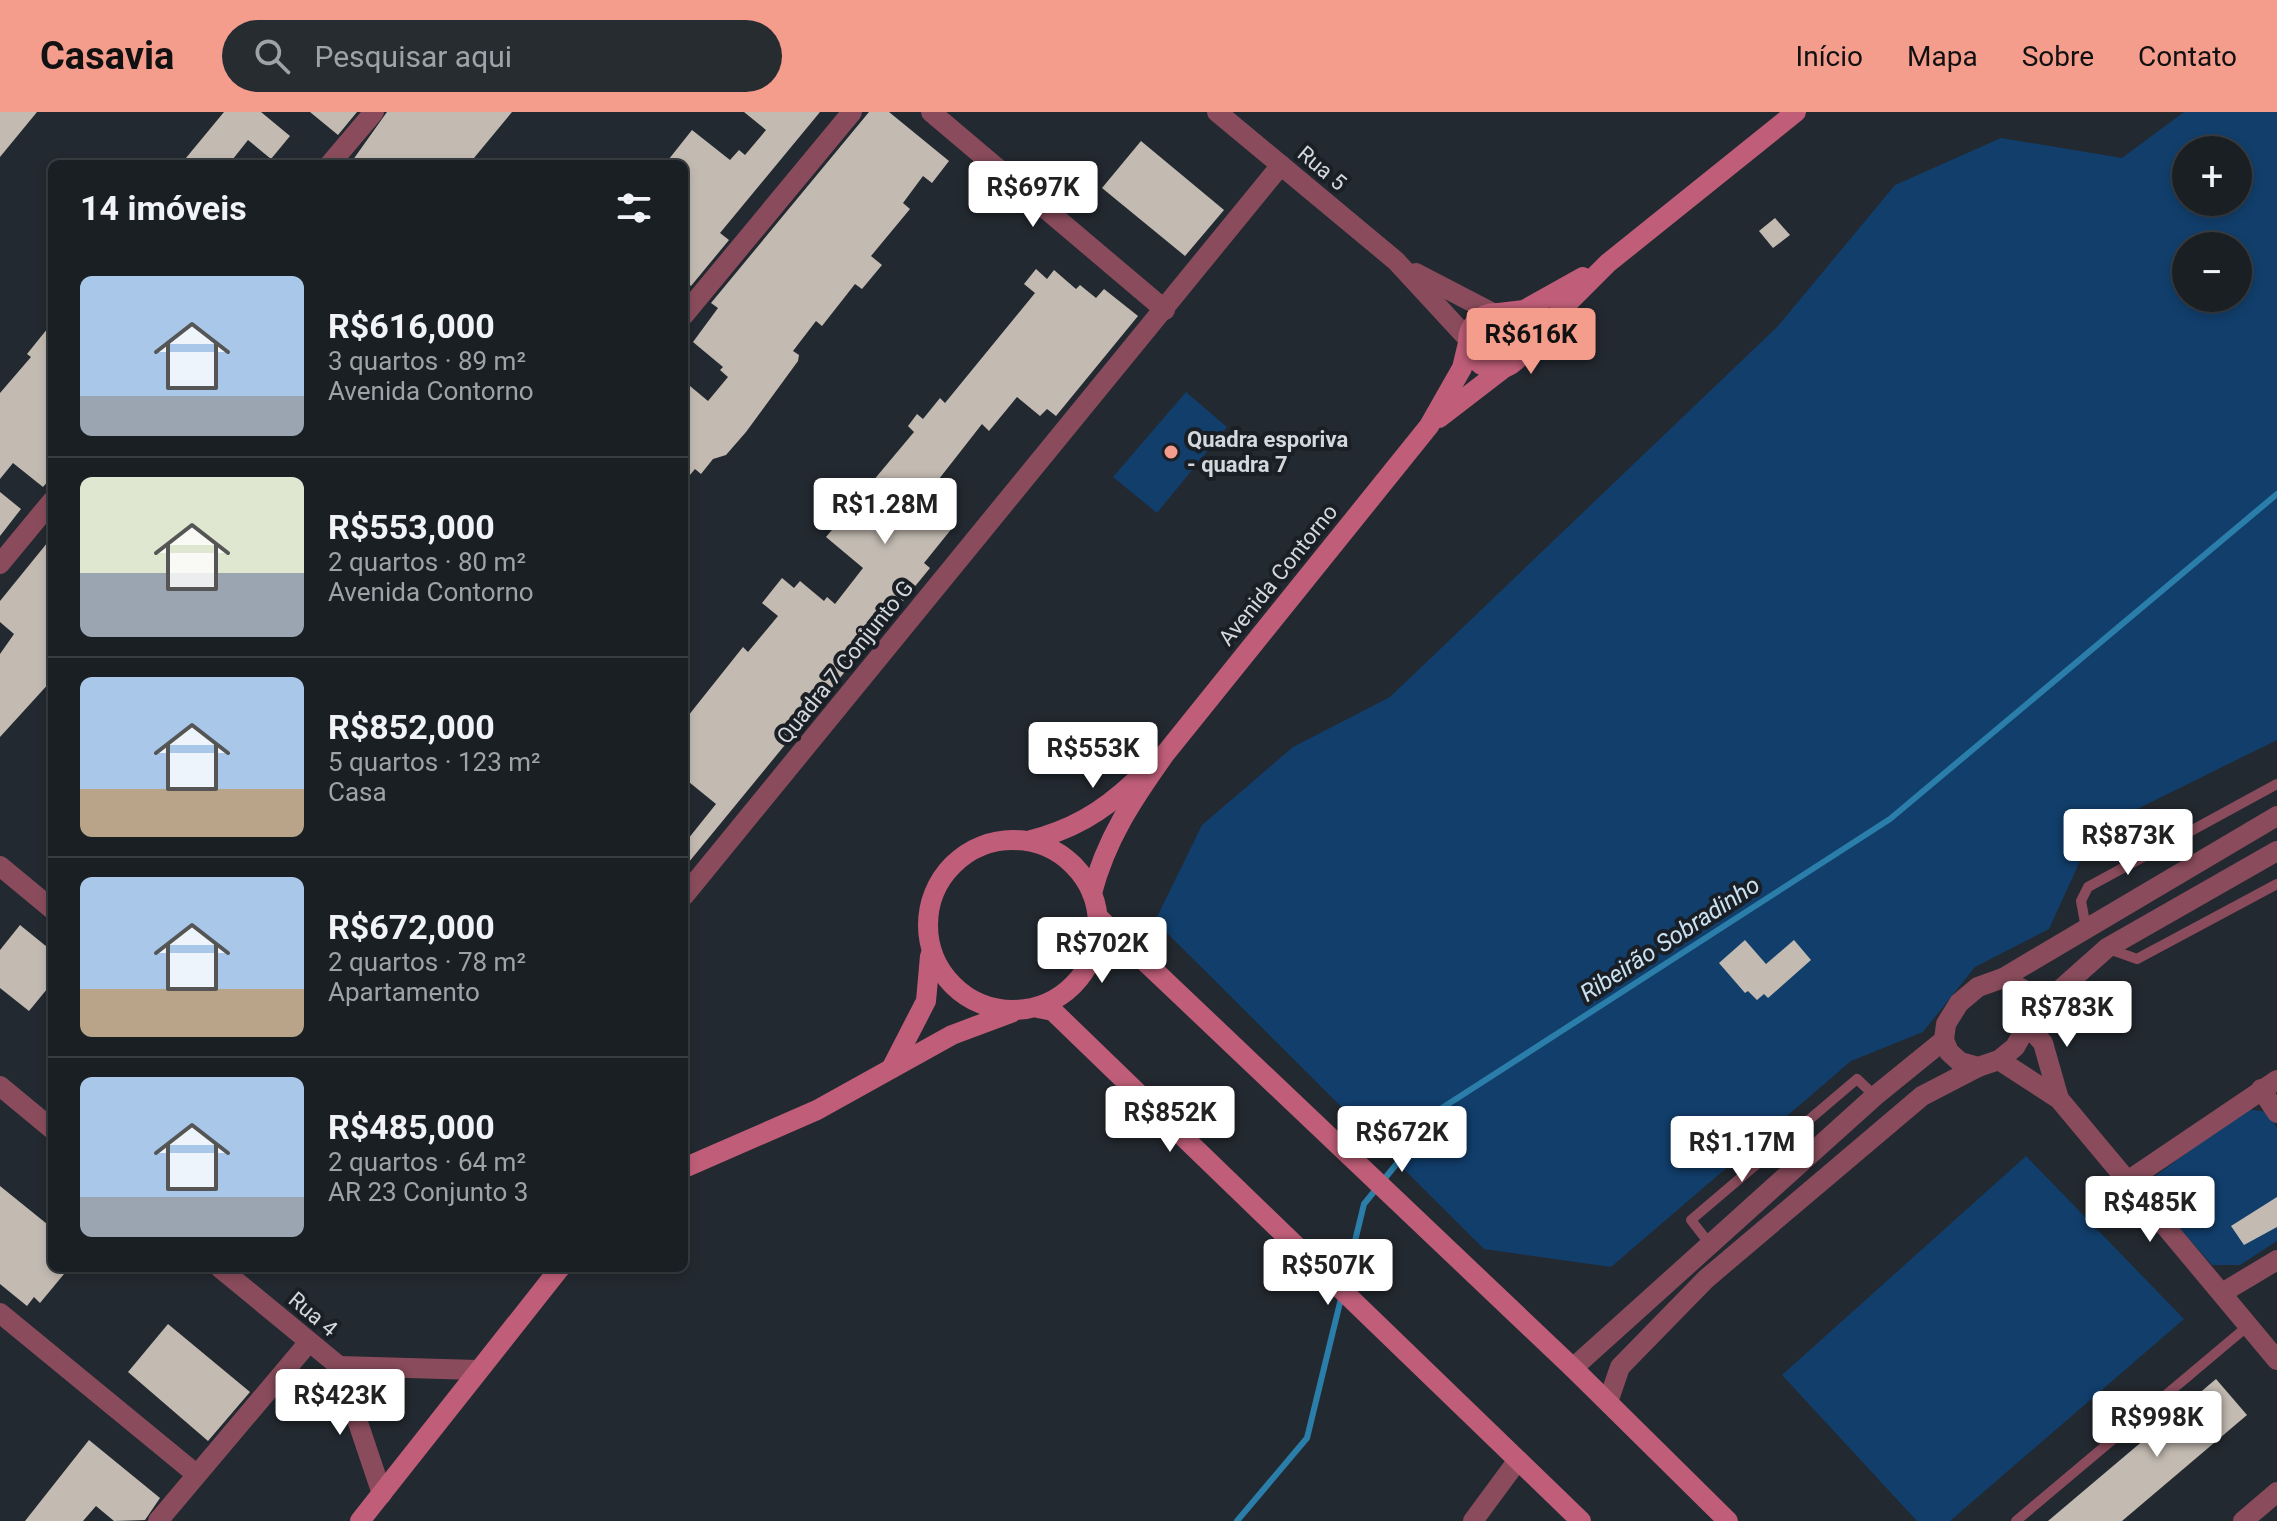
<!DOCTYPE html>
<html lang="pt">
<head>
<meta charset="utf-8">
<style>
  body { margin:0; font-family:Roboto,sans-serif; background:#272c31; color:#f1f3f6; height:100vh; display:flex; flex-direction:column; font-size:30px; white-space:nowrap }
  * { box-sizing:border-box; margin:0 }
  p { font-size:26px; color:#9fa2a6 }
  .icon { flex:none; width:44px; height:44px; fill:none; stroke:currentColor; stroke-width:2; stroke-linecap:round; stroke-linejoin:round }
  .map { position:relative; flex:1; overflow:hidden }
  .side { position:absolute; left:48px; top:48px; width:640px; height:1112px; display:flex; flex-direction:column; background:#1a1f24; border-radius:12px; box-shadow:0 4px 12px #0003,0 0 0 2px #383d41 }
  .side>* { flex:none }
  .tools { position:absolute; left:2172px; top:24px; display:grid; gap:16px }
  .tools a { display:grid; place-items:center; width:80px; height:80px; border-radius:50%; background:#1a1f24; box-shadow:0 4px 12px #0003,0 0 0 2px #383d41; font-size:40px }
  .price { position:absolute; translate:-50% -68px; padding:0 18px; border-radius:8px; background:#fff; color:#222; font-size:26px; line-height:52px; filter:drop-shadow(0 2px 4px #0008) }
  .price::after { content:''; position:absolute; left:50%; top:48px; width:24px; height:18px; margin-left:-12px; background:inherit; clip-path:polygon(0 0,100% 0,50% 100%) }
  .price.active { background:#f59d8d; color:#111 }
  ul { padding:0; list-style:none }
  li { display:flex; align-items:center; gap:24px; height:200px; padding:0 32px }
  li+li { border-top:2px solid #383d41 }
  li span { display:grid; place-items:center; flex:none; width:224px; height:160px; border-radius:12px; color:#555 }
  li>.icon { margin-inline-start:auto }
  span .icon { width:96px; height:96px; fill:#fffc; stroke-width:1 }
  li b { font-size:34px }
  h2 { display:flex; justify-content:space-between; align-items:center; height:96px; padding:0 32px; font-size:34px }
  header { display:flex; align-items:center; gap:48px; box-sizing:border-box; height:112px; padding:0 40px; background:#f59d8d; color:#111 }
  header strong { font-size:38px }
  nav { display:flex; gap:44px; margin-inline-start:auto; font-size:28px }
  .search { width:560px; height:72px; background:#272c31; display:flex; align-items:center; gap:20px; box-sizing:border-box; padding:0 28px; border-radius:44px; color:#9fa2a6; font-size:30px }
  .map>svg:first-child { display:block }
  .green { fill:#113e6b; fill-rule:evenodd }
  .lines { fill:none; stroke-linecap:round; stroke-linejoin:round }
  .stream { stroke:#2a7ea9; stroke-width:6 }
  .building { fill:#c3bbb2 }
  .service { stroke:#8a4c5c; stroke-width:10 }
  .minor { stroke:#8a4c5c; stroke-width:20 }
  .tertiary { stroke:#8a4c5c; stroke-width:20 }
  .secondary { stroke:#c05e79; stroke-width:20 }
  .poi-dot { fill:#f59d8d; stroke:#1a1f26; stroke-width:3 }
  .labels { text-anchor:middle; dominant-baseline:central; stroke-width:8; stroke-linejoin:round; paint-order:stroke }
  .street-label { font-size:22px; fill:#d4d8dc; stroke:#1a1f26 }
  .poi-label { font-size:22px; font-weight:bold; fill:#d4d8dc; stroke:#1a1f26; text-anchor:start }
  .water-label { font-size:24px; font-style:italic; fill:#cae1f0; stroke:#1a1f26 }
</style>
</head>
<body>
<header>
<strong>Casavia</strong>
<div class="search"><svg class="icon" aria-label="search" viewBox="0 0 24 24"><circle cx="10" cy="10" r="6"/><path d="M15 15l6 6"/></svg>Pesquisar aqui</div>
<nav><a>Início</a><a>Mapa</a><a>Sobre</a><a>Contato</a></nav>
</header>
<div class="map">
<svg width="2277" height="1409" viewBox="0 0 2277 1409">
  <rect width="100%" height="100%" fill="#232930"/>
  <g class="green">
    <path d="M2184,0h93v628l-160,79 -31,29 -37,81 -74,38 -52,65 -72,29 -240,206 -127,-18 -329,-328 47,-96 91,-78 97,-50 388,-371 117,-141 106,-47 121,20zM2186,38h52v52h-52zM2186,134h52v52h-52z"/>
    <polygon points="1186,280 1227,315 1157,401 1113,365"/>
    <polygon points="2247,997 2268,1000 2277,1016 2277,1129 2240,1153 2212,1153 2153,1086 2151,1074 2155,1064"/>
    <polygon points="2026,1044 2184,1207 1950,1409 1917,1409 1782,1263"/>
  </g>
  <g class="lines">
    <polyline class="stream" points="1237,1409 1307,1326 1364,1092 1442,996 1890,707 2277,382"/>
  </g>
  <g class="building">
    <polygon points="0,0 37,0 0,45"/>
    <polygon points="224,0 261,0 290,24 271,47 248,28 229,52 181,52"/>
    <polygon points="310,0 357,0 338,23"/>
    <polygon points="387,0 512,0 469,52 350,52"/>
    <polygon points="744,0 820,0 720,121 729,128 691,174 684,168 684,52 665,52 692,18 730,48 739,38 745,43 766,18"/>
    <polygon points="869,0 889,0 949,49 932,71 923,64 903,91 910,97 871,144 882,153 862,177 855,172 822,214 816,209 793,239 799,243 798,249 746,320 726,343 713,347 701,362 695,357 684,370 684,269 708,289 728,265 720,258 723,255 693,230 718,196 711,191"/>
    <polygon points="1141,29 1224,98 1185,144 1102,76"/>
    <polygon points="1775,106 1790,123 1773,136 1759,119"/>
    <polygon points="1036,157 1047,167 1054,158 1076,177 1080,173 1096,186 1104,177 1138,204 1056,304 1047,297 1040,304 1017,285 989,319 982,312 921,390 953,415 924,451 930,456 903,489 898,485 876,513 880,517 684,756 684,732 716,692 684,666 684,609 743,535 748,540 778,504 762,491 782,466 794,476 800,469 824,489 827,485 835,492 863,456 826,425 914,320 908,314 917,302 923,307 940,286 945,291 1035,181 1024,172"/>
    <polygon points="52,211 52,365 43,375 13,351 0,367 0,281 31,245 27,242"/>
    <polygon points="0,380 21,397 0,424"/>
    <polygon points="52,425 52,568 0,625 0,542 14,522 0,510 0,489"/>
    <polygon points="20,813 52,839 52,871 29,899 0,876 0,838"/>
    <polygon points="1745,828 1766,852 1794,828 1811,848 1768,886 1764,882 1757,888 1748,879 1745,881 1719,851"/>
    <polygon points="0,1074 52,1116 52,1156 69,1156 40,1191 34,1185 27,1194 0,1172"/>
    <polygon points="2277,1085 2277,1115 2244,1133 2231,1114"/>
    <polygon points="168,1212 250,1280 208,1329 128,1260"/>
    <polygon points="2216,1267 2247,1303 2122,1409 2048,1409"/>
    <polygon points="89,1328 160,1386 145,1408 114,1409 96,1394 83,1409 25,1409"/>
  </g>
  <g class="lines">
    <g class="service">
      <polyline points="2086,816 2081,789 2088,775 2277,672"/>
      <polyline points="2109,837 2137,847 2277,772"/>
      <polyline points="1709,1131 1691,1108 1857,967 1875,984"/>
      <polyline points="2016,1409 2249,1213"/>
    </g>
    <g class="minor">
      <polyline points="931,0 1165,198"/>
      <polyline points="330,52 374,0"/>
      <polyline points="684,203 852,0"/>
      <polyline points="0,452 52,389"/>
      <polyline points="0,754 52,797"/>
      <polyline points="684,784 1281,53"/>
      <polyline points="2029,915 2043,931 2059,987"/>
      <polyline points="1999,948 2059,987 2277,1248"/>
      <polyline points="2261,977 2277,1001"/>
      <polyline points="2126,1070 2277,968"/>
      <polyline points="2222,1181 2277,1148"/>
      <polyline points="0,1201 196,1362"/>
      <polyline points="158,1409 309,1230"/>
      <polyline points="1473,1409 1518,1348"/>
    </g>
    <g class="tertiary">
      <polyline points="1217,0 1396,149 1468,227"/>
      <polyline points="1416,161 1493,201"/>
      <polyline points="2003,866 2277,704"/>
      <polyline points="2035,900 2027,880 2003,866 1978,875 1959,891 1946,912 1944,928 1949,940 1960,950 1978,955 1999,948 2015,935 2035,900 2107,836 2277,739"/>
      <polyline points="0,974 52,1017"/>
      <polyline points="220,1156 339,1254 382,1382"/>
      <polyline points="339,1254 478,1258"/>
      <polyline points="1573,1256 1875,984 1944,928"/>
      <polyline points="1608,1290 1620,1255 1706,1167 1922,984 1978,955"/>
      <polyline points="2243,1409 2277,1380"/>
    </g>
    <g class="secondary">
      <polyline points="1499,201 1524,198 1583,165"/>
      <circle cx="1496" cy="229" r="28"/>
      <polyline points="1523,236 1608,151 1796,0"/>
      <polyline points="1439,306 1504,256"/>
      <circle cx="1013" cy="813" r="85"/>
      <path d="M1028,729c43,-11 73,-28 106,-59"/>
      <path d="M1092,781c14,-54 41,-94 73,-139l264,-328 33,-58 6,-25"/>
      <polyline points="1098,805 1573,1256 1728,1409"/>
      <polyline points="1038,896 1053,899 1581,1409"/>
      <polyline points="892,955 926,889 930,844"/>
      <polyline points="684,1056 817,998 952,923 1011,901"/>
      <polyline points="360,1409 560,1156"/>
    </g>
  </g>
  <circle class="poi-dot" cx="1171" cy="340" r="8"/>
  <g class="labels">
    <g class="street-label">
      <text transform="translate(1322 56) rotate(40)">Rua 5</text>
      <text transform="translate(1278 463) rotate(-51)">Avenida Contorno</text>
      <text transform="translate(845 550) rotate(-51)">Quadra 7 Conjunto G</text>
      <text transform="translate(313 1202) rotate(40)">Rua 4</text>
    </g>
    <g class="poi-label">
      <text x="1187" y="327">Quadra esporiva<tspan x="1187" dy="25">- quadra 7</tspan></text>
    </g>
    <g class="water-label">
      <text transform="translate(1670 827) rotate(-33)">Ribeirão Sobradinho</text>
    </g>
  </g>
</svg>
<div class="tools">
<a>+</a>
<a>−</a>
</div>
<b class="price" style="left:1033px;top:117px">R$697K</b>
<b class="price active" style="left:1531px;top:264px">R$616K</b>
<b class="price" style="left:885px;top:434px">R$1.28M</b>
<b class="price" style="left:1093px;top:678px">R$553K</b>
<b class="price" style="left:2128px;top:765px">R$873K</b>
<b class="price" style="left:1102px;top:873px">R$702K</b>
<b class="price" style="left:2067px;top:937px">R$783K</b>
<b class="price" style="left:1170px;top:1042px">R$852K</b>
<b class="price" style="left:1402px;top:1062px">R$672K</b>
<b class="price" style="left:1742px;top:1072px">R$1.17M</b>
<b class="price" style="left:2150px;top:1132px">R$485K</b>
<b class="price" style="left:1328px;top:1195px">R$507K</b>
<b class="price" style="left:340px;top:1325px">R$423K</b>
<b class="price" style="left:2157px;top:1347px">R$998K</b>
<section class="side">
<h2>14 imóveis<svg class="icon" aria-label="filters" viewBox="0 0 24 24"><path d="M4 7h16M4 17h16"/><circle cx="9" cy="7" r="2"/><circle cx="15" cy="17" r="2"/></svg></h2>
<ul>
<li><span style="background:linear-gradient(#a9c7e8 75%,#9aa5b1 0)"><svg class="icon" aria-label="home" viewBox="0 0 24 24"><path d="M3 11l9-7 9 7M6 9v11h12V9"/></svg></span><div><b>R$616,000</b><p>3 quartos · 89 m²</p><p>Avenida Contorno</p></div></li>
<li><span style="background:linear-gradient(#dfe7d0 60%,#9aa5b1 0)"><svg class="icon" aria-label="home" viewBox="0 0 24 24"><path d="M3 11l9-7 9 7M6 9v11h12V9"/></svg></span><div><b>R$553,000</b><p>2 quartos · 80 m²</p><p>Avenida Contorno</p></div></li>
<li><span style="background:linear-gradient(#a9c7e8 70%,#b9a48a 0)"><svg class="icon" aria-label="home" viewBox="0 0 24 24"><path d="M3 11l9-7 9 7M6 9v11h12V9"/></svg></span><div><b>R$852,000</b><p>5 quartos · 123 m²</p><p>Casa</p></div></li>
<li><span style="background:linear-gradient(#a9c7e8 70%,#b9a48a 0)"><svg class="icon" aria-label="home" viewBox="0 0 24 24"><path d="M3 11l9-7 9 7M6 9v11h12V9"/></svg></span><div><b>R$672,000</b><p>2 quartos · 78 m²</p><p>Apartamento</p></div></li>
<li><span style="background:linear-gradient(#a9c7e8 75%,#9aa5b1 0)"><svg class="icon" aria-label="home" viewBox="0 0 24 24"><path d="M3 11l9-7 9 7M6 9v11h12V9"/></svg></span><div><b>R$485,000</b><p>2 quartos · 64 m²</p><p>AR 23 Conjunto 3</p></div></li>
</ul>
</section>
</div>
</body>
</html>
